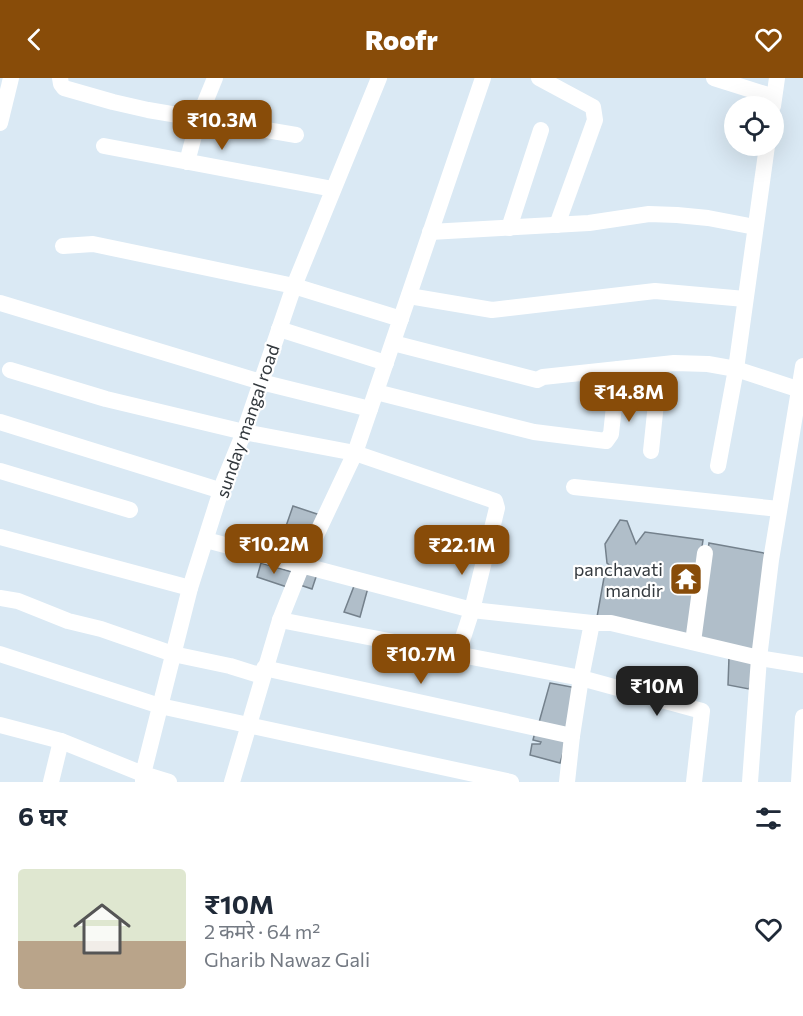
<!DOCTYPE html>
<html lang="hi">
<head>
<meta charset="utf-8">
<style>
  body { margin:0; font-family:Commissioner,"Noto Sans Devanagari",sans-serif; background:#f2f2f3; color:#1f2937; height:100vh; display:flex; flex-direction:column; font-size:22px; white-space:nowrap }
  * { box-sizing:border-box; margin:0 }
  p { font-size:20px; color:#747a83 }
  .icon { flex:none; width:33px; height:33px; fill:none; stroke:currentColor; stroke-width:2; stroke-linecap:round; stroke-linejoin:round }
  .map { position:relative; height:704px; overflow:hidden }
  .details { display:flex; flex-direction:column; background:#fff; flex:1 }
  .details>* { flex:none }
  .buttons { position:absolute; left:724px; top:18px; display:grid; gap:12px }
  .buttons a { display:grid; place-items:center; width:60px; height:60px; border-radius:50%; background:#fff; box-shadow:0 6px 24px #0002; font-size:30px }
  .price { position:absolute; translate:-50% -51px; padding:0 14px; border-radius:12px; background:#884c09; color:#fff; font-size:20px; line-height:39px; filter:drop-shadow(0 2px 3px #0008) }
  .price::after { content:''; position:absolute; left:50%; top:36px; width:18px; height:14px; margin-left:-9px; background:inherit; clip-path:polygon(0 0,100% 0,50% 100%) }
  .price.on { background:#222; color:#fff }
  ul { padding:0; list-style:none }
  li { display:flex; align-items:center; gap:18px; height:150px; padding:0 18px }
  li+li { border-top:2px solid #e0e1e3 }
  li span { display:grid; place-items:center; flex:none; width:168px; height:120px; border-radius:6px; color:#555 }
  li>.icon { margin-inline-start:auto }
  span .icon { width:72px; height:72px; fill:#fffc; stroke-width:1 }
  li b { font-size:26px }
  h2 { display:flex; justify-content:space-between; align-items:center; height:72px; padding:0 18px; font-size:26px }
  header { display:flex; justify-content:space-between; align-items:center; height:78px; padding:0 18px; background:#884c09; color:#fff; font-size:27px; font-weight:800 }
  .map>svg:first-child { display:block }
  .building { fill:#b0bec9; stroke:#74818c; stroke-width:1.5 }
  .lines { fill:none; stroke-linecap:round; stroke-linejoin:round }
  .street { stroke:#fff; stroke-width:16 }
  .labels { text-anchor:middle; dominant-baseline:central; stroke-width:4.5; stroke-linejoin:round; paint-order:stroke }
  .street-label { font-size:18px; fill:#33393e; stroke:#fff }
  .poi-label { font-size:18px; fill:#33393e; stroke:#fff; text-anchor:end }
</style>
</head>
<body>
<header><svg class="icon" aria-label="back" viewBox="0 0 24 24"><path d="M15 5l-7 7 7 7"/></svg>Roofr<svg class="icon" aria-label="heart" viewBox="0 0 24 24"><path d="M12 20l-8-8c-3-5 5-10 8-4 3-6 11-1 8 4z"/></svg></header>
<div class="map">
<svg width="803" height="704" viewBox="0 0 803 704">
  <rect width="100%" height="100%" fill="#dae9f4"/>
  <g class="building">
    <polygon points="293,428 320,437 300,483 286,479 294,455 285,451"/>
    <polygon points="620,442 627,443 636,466 645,454 703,462 689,559 597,539 605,494 612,489 607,485 605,466"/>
    <polygon points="709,465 769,476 756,577 695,561"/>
    <polygon points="261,485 292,494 287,509 257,499"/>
    <polygon points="304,489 318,493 312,511 297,506"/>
    <polygon points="356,503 369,506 360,539 344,534"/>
    <polygon points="729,579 756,586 749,611 728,607"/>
    <polygon points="550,605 577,610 570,655 538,648"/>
    <polygon points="535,654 567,662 560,685 530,677 532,666 540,666 541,664 533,662"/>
  </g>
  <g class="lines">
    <g class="street">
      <polyline points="60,0 61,6 64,10 113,24 148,32 296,57"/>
      <polyline points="539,0 593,29 595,42 557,147"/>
      <polyline points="714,0 774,19"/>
      <polyline points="773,28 777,0"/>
      <polyline points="0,45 11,0"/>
      <polyline points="104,68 333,111"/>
      <polyline points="187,84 199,39 215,0"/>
      <polyline points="509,150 541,52"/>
      <polyline points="430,154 589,145 649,136 677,137 708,140 755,149"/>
      <polyline points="63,168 93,166 294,208 401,241"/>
      <polyline points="409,218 492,232 655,213 745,221"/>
      <polyline points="0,225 261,304 370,331"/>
      <polyline points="279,251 386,285"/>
      <polyline points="393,265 537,302 543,299 674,285 708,286 736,291 803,313"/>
      <polyline points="10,292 106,321 244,354 355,375 495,423 497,430 472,532 458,575"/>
      <polyline points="376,314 534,354 606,363 611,356 618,291"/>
      <polyline points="0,344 222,413"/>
      <polyline points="651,373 660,287"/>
      <polyline points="718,388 736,291 767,68"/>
      <polyline points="0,393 130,432"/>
      <polyline points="574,409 779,431"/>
      <polyline points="0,459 190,510"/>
      <polyline points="206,462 472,532 592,545"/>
      <polyline points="0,520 18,523 68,543 101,551 173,576 230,588 262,598"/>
      <polyline points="280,542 581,600 702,633 694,704"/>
      <polyline points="693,564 705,475"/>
      <polyline points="0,576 160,628 511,704"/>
      <polyline points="264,590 572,658"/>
      <polyline points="0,647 61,663 143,696 190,510 224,403 244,354 294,208 379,0"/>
      <polyline points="51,704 61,663"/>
      <polyline points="143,704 143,696 169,704"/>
      <polyline points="232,704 280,542 302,487 355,375 483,0"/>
      <polyline points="567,704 572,658 581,600 592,545 611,545 759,580 803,587"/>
      <polyline points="750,704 759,580 771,482 803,288"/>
      <polyline points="799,704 803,639"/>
    </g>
  </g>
  <defs>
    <g id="temple-square" transform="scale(1.725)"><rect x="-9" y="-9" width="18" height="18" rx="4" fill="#884c09" stroke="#fff"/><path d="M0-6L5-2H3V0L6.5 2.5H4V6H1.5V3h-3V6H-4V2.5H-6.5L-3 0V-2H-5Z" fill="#fff"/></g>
  </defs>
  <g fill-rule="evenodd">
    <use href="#temple-square" x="686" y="501"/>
  </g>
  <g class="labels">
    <g class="street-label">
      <text transform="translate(247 343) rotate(-71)">sunday mangal road</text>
    </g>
    <g class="poi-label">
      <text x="663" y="491">panchavati<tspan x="663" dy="21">mandir</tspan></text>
    </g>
  </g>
</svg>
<div class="buttons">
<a><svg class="icon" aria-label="locate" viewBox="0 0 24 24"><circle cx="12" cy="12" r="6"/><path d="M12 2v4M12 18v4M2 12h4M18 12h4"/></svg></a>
</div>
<b class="price" style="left:222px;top:73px">₹10.3M</b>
<b class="price" style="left:629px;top:345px">₹14.8M</b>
<b class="price" style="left:274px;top:497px">₹10.2M</b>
<b class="price" style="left:462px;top:498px">₹22.1M</b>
<b class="price" style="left:421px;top:607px">₹10.7M</b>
<b class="price on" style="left:657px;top:639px">₹10M</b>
</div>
<section class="details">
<h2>6 घर<svg class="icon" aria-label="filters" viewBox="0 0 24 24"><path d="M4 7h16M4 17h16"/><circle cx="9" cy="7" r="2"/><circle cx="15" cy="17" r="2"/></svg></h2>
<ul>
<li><span style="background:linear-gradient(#dfe7d0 60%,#b9a48a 0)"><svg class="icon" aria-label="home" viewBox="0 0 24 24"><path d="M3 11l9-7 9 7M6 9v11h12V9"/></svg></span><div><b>₹10M</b><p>2 कमरे · 64 m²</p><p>Gharib Nawaz Gali</p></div><svg class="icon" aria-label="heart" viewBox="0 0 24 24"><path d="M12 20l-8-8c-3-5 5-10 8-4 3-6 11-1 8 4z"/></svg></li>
</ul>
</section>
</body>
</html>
